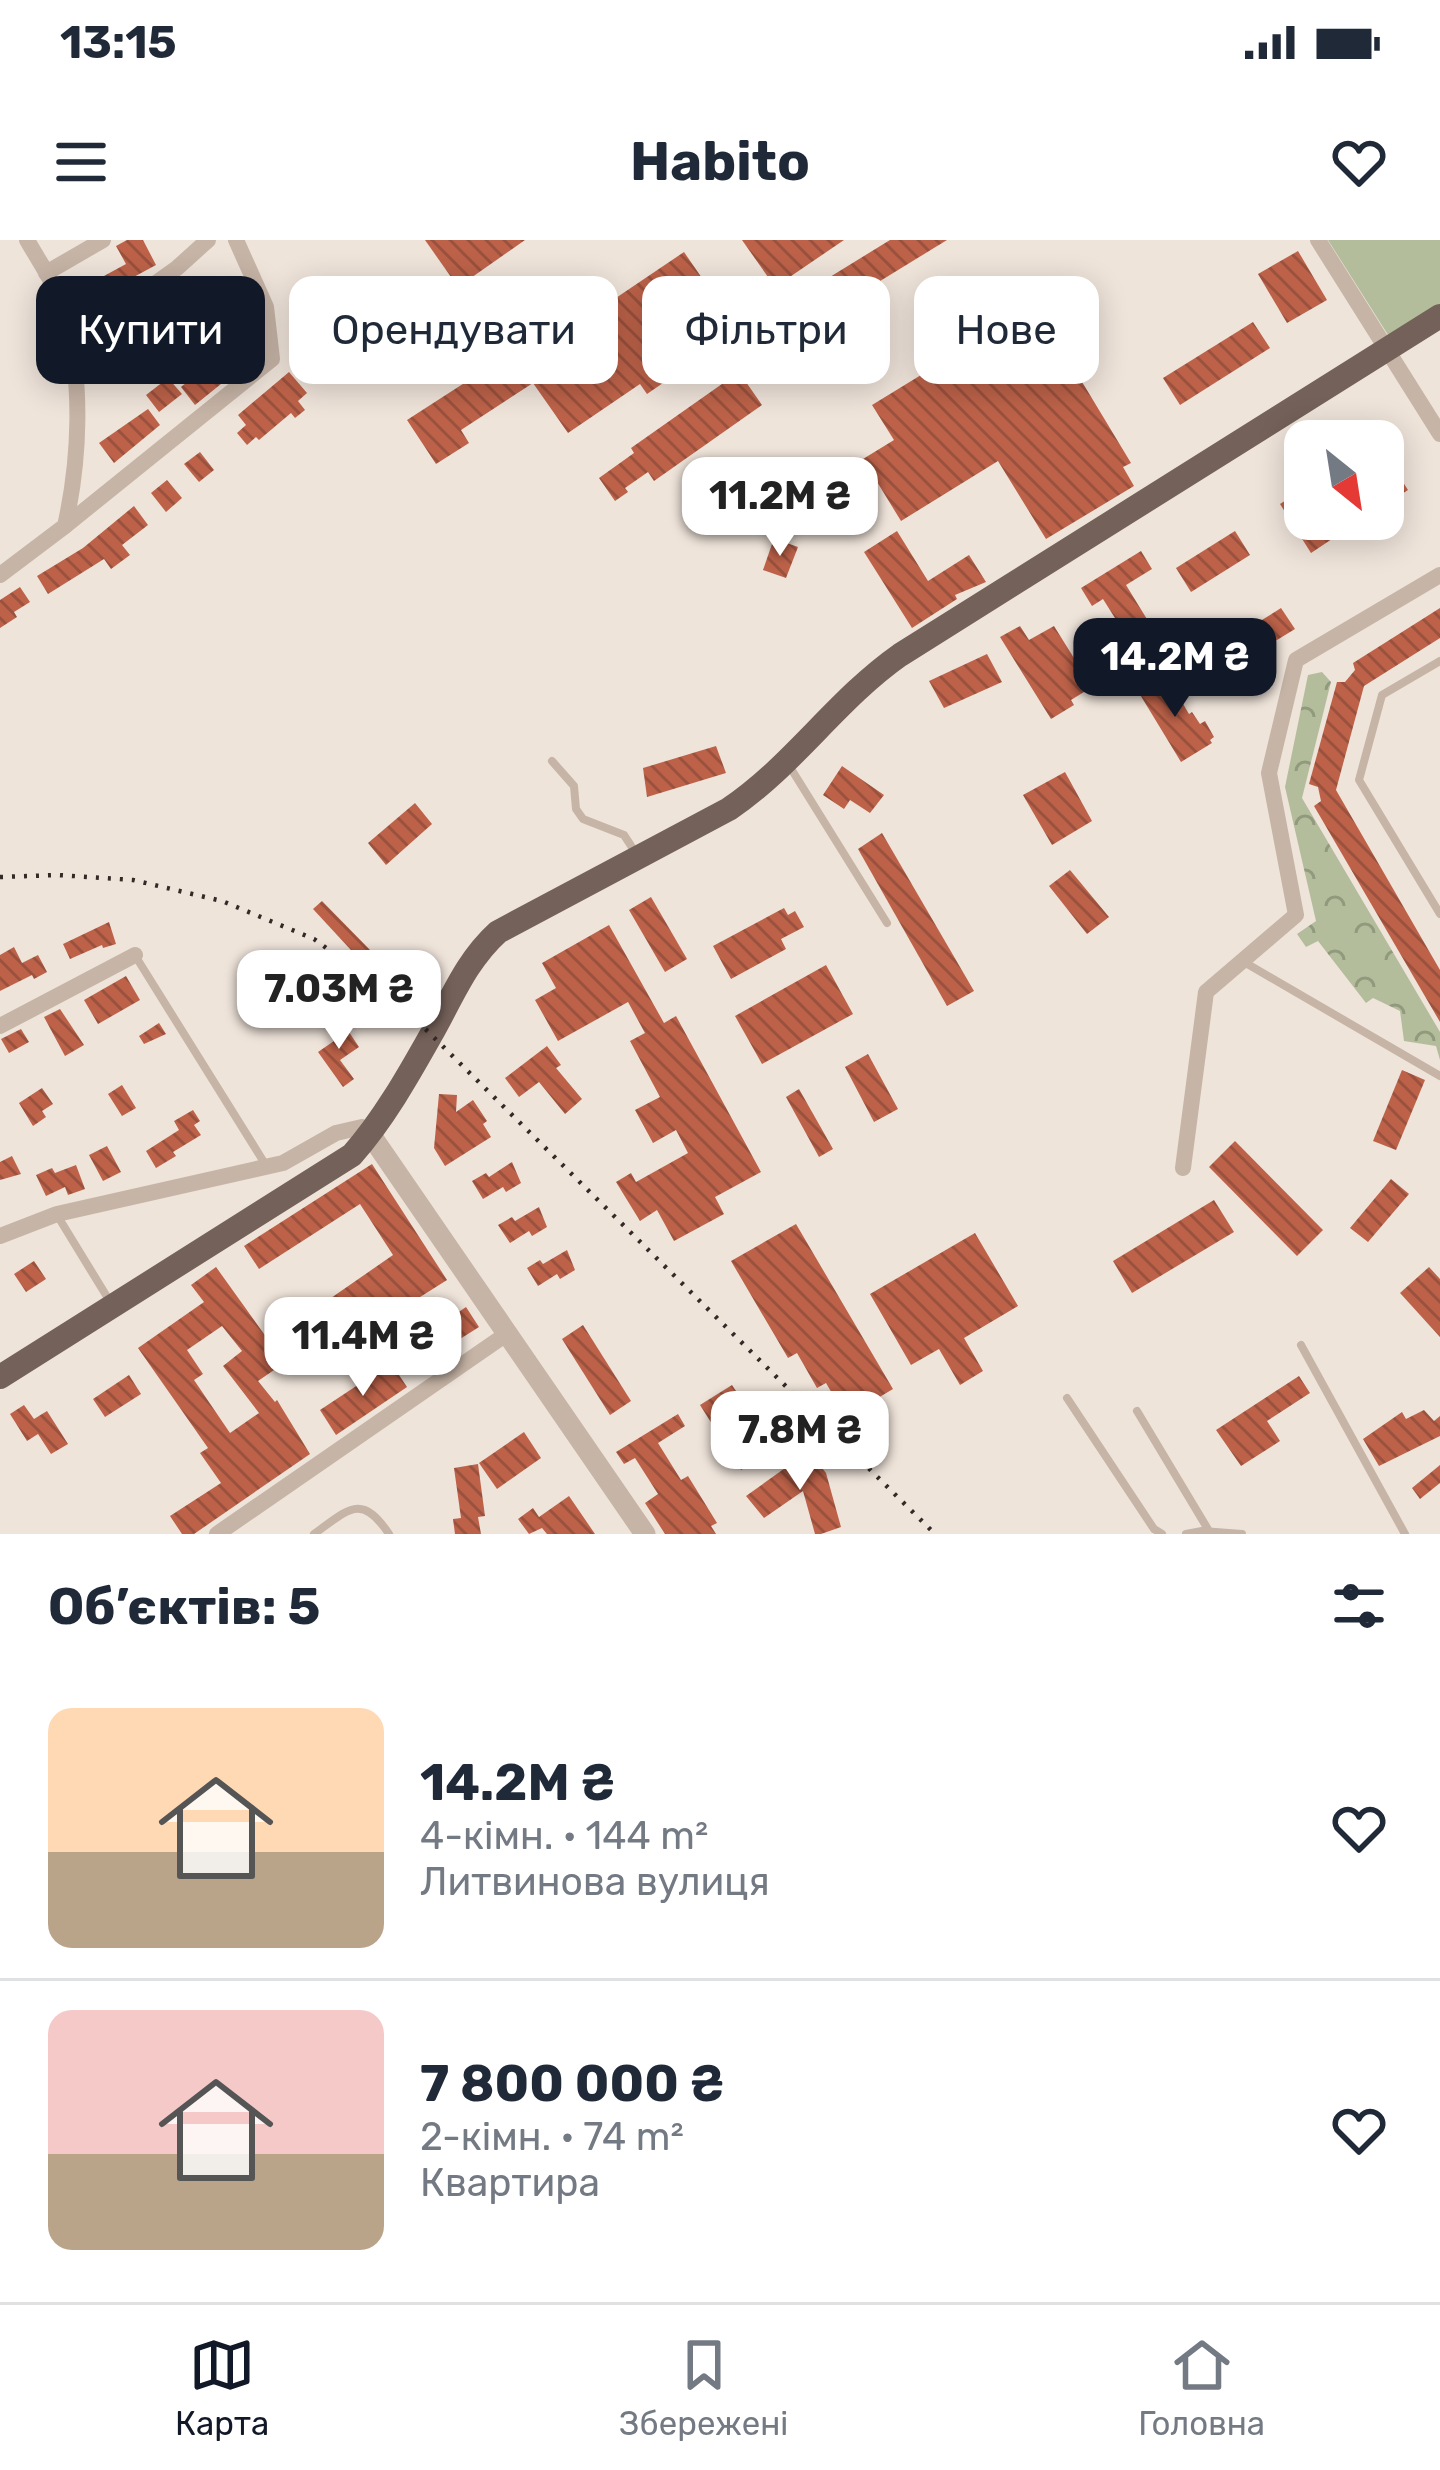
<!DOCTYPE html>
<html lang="uk">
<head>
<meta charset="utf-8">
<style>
  body { margin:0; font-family:Rubik,sans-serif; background:#f2f2f3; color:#1f2937; height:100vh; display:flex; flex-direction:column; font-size:45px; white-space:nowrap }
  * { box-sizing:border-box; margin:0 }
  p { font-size:39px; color:#747a83 }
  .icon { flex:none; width:66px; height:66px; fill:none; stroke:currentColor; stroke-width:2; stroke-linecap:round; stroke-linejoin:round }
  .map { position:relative; height:1294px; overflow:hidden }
  .sheet { display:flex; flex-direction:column; background:#fff; flex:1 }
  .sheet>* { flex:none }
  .banner { position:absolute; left:36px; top:36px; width:1368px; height:108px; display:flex; gap:24px }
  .needle { width:78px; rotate:150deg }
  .buttons { position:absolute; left:1284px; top:180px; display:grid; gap:24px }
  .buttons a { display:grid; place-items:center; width:120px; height:120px; border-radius:24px; background:#fff; box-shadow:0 6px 30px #0003; font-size:60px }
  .price { position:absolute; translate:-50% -102px; padding:0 27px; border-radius:24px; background:#fff; color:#222; font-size:39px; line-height:78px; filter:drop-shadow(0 3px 6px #0008) }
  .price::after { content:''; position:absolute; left:50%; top:72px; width:36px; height:27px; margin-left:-18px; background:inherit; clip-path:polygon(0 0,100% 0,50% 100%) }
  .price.active { background:#111827; color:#fff }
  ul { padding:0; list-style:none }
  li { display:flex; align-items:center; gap:36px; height:300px; padding:0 48px }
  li+li { border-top:3px solid #e0e1e3 }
  li span { display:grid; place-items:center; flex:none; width:336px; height:240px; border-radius:24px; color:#555 }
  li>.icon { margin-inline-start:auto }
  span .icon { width:144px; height:144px; fill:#fffc; stroke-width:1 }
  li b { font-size:51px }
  h2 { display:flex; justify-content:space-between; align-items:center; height:144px; padding:0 48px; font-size:51px }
  .chip { padding:0 42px; border-radius:24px; background:#fff; box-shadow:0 6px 30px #0003; font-size:42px; line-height:108px }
  .chip.active { background:#111827; color:#fff }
  .status { display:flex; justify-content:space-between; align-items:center; height:84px; padding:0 60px; background:#fff; direction:ltr }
  .status svg { height:33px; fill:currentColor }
  header { display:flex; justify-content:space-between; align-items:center; height:156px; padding:0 48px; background:#fff; font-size:54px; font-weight:700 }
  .tab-bar { display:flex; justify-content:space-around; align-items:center; height:168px; border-top:3px solid #e0e1e3; background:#fff; font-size:33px; color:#747a83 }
  .tab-bar a { display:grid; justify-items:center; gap:6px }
  .tab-bar .active { color:#111827 }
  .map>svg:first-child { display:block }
  .forest { fill:url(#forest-crowns) }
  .green { fill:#b3bd9b }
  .building { fill:url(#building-back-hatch); fill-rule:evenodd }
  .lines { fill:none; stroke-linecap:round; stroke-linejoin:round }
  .service { stroke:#c6b4a6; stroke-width:8 }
  .minor { stroke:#c6b4a6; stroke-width:16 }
  .tertiary { stroke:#c6b4a6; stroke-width:21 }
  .primary { stroke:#746159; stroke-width:24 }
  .rail { stroke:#332a27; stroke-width:4.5; stroke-dasharray:3 9; stroke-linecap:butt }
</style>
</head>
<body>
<div class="status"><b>13:15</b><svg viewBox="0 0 49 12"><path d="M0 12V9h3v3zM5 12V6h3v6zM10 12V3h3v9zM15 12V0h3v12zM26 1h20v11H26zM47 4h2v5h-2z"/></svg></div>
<header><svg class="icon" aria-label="menu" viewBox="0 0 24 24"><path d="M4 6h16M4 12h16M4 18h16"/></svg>Habito<svg class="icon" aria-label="heart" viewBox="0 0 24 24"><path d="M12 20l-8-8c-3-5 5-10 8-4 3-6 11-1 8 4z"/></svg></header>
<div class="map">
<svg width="1440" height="1294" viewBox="0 0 1440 1294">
  <defs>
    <pattern id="forest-crowns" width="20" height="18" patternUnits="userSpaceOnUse" patternTransform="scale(3)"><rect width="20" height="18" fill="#b3bd9b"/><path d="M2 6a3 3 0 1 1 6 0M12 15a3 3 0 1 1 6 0" fill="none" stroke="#929a7e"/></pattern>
    <pattern id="building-back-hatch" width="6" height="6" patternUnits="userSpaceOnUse" patternTransform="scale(3)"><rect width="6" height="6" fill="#bd6249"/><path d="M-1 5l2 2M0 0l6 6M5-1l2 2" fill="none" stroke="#9a513d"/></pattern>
  </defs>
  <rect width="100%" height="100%" fill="#efe4da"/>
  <polygon class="forest" points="1322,432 1331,442 1302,558 1440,792 1440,820 1436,806 1404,801 1400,771 1373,758 1366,763 1318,701 1306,707 1297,694 1316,681 1285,547 1308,435"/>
  <polygon class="green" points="1328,0 1440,0 1440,67 1390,98"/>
  <g class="building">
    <polygon points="127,0 143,0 156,25 130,39 132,44 112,59 86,72 71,48 88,38 91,43 126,24 116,6"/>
    <polygon points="425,0 525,0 458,47"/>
    <polygon points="742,0 844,0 775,47"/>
    <polygon points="890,0 947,0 841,65 825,40"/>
    <polygon points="1298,11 1327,60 1287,83 1258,34"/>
    <polygon points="684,12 733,83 692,110 698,119 647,154 640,144 568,193 533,143 461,190 469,203 436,224 407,180 500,120 507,132 541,109 532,95 598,51 607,64"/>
    <polygon points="220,39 236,65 211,81 201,65 181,79 165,56 179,45 185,54 205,41 208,47"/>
    <polygon points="1032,59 1131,223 1123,227 1134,246 1046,299 998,221 901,281 863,219 894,200 872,165 939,124 936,118"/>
    <polygon points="1253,82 1270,108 1180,165 1163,138"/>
    <polygon points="131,84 147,112 109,134 92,107"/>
    <polygon points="226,109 242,127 195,165 181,147"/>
    <polygon points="289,132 307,153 298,161 305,170 295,178 291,173 259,200 256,197 247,205 237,193 246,185 238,175"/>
    <polygon points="739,132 762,165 654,241 648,232 625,248 628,252 615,261 599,238 634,213 631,208"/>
    <polygon points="168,138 182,154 159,172 146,155"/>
    <polygon points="148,169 160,185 114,223 99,203"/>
    <polygon points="1383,211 1408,250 1383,266"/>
    <polygon points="200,212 214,230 199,242 184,224"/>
    <polygon points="167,240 182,258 166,272 151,253"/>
    <polygon points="752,244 760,269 691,290 683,265"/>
    <polygon points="1305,248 1305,279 1319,279 1332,299 1311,313 1280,264"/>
    <polygon points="134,266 148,285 122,305 130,315 111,329 104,319 48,354 37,336 83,308"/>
    <polygon points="897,291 928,341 969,315 986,342 955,355 957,359 912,388 864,312"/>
    <polygon points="1235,291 1250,315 1191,352 1176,328"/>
    <polygon points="784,302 798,307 786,338 763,330 772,304 781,308"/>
    <polygon points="1141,311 1152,329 1126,345 1169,415 1147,429 1103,359 1092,366 1081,348"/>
    <polygon points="20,347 30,362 14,372 17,377 0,388 0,360"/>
    <polygon points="1281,368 1295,389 1259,411 1246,390"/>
    <polygon points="1440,368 1440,398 1364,446 1336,550 1440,730 1440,782 1314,566 1321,561 1318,547 1309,544 1337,442 1345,442 1355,430 1353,423"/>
    <polygon points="1020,386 1029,400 1054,386 1092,447 1071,460 1074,465 1051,479 1000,397"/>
    <polygon points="1224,404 1232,417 1211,430 1202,417"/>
    <polygon points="987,414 1002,442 944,468 929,441"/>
    <polygon points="1155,435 1168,457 1176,452 1189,474 1192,472 1200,484 1205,481 1214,497 1210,500 1212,503 1181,522 1136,448"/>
    <polygon points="716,506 726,533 647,557 643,528"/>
    <polygon points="842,526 884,555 870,573 850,560 844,569 823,555"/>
    <polygon points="1065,532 1092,581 1052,605 1023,555"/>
    <polygon points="415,563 432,584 386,625 368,603"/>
    <polygon points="882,593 974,751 947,766 858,609"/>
    <polygon points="1070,630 1109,677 1087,694 1049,646"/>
    <polygon points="651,657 687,719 665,732 629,670"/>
    <polygon points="322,661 373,713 363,723 313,669"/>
    <polygon points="784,668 788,675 795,671 804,687 781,699 786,709 731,739 713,706"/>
    <polygon points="109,682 116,704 103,708 102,705 70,719 63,704"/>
    <polygon points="609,685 664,783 676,776 761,932 715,957 724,974 674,1001 657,970 640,981 616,942 631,933 636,942 688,913 676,890 653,903 635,870 660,857 630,801 645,793 628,762 558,801 535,760 556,748 542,723"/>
    <polygon points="14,707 22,723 38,715 47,732 34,739 32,735 0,751 0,715"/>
    <polygon points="826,725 853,774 762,824 735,776"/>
    <polygon points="126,736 140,760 98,784 84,760"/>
    <polygon points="60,769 84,805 65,816 44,777"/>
    <polygon points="333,781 337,786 343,783 359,807 340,820 354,839 343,847 318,812 334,801 325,787"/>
    <polygon points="159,783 166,794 144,804 139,796"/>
    <polygon points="21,789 29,802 9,813 1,799"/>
    <polygon points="547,806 561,825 556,828 582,859 565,874 539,842 519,857 505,838"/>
    <polygon points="868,814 898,869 874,882 845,827"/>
    <polygon points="1402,830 1425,840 1396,910 1373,901"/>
    <polygon points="122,845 136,868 122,876 108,854"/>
    <polygon points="42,848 53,864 42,871 46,877 33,886 19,863"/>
    <polygon points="799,849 833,909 819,917 786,857"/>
    <polygon points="439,854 457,855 456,872 473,860 487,881 483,884 491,897 445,926 434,908"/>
    <polygon points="193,870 200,881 194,885 201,895 173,912 176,916 156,928 146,911 179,890 174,881"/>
    <polygon points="1235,901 1323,990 1297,1016 1209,927"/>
    <polygon points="107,906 121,932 103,941 89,915"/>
    <polygon points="12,916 21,934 0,940 0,922"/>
    <polygon points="512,922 521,943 506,952 503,947 483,959 472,941 486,933 489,937"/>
    <path d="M372,924l75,116 -38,24 20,28 37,-25 13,20 -57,36 -43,-65 -121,83 17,21 2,-2 33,54 -116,80h-12l-12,-18 51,-33 -21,-30 8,-5 -70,-100 66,-46 -13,-17 25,-18 53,74 124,-86 -33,-51 -101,65 -15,-23zM222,1086l20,25 -19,15 36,47 -29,20 -36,-53 9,-6 -16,-24z"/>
    <polygon points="76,925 85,949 68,955 65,947 46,956 36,935 52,928 55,933"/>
    <polygon points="1391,939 1409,954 1368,1002 1350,988"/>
    <polygon points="1214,960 1234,992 1132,1053 1113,1021"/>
    <polygon points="539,967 547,987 532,996 529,991 510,1003 498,985 512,977 515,981"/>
    <polygon points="796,984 893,1149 846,1177 826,1143 817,1148 797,1113 788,1118 731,1021"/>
    <polygon points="975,993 1018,1066 964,1098 983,1131 960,1145 939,1109 911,1125 870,1054"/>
    <polygon points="567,1010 575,1030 560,1039 557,1034 538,1046 527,1028 540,1020 543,1024"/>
    <polygon points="34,1021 46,1039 26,1052 14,1034"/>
    <polygon points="1429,1027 1440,1039 1440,1097 1400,1053"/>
    <polygon points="583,1085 631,1161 610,1175 562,1099"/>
    <polygon points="391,1123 407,1147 336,1195 320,1170"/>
    <polygon points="129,1135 141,1154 105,1177 93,1159"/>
    <polygon points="1299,1136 1310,1153 1267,1181 1280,1201 1241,1226 1216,1190"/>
    <polygon points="732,1145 744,1163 739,1167 756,1194 761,1191 773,1209 741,1230 700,1165"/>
    <polygon points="24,1165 34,1179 47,1171 68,1204 51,1214 38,1194 27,1201 10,1174"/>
    <polygon points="1424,1170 1434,1181 1440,1176 1440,1196 1379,1226 1363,1199 1402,1172 1406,1179"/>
    <polygon points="678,1174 685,1186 658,1203 681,1240 688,1236 717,1283 711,1286 716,1294 665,1294 645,1263 658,1254 635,1218 624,1224 616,1212"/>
    <polygon points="524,1192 541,1218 497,1249 479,1223"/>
    <polygon points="809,1211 826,1233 841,1287 821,1294 815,1294 803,1251 764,1278 746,1256"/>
    <polygon points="478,1224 485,1276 478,1277 481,1294 455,1294 453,1279 461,1278 454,1228"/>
    <polygon points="1440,1225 1440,1243 1420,1259 1412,1248"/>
    <polygon points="569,1256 595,1294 547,1294 542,1288 529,1294 518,1279 533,1268 539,1277"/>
  </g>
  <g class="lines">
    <g class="service">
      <polyline points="1440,421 1382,455 1359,540 1440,674"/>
      <polyline points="552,521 574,546 576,569 583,579 624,595 637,615"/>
      <polyline points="790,527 887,683"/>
      <polyline points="136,717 267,927"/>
      <polyline points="1244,722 1440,836"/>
      <polyline points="57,975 109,1060"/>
      <polyline points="1301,1105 1405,1294"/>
      <polyline points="1067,1158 1154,1289 1162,1294"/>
      <polyline points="1137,1171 1209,1291"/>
      <path d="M314,1294c34,-24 47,-42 75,0"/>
      <polyline points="1186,1294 1202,1291 1242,1294"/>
    </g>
    <g class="minor">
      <polyline points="1318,0 1440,194"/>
      <polyline points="46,33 103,0"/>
      <polyline points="71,104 177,28 208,0"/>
      <polyline points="65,286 272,119 266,67 236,0"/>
      <path d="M0,335l65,-49c15,-67 18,-144 0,-212 -7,-26 -25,-51 -38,-74"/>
      <polyline points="0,786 135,715"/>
      <polyline points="1183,928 1206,752 1296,675 1269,533 1296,420 1440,335"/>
      <polyline points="0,996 57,974 283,923 336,893 362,887 370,894"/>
      <polyline points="217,1294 508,1093"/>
    </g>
    <polyline class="tertiary" points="370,894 645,1294"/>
    <path class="primary" d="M0,1137l352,-222c31,-35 56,-79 79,-120 21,-37 35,-74 67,-103l231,-123c64,-43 107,-109 171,-154l540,-339"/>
    <polyline class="rail" points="0,637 58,635 133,640 222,661 314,699 391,755 935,1294"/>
  </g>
</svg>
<div class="buttons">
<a><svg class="needle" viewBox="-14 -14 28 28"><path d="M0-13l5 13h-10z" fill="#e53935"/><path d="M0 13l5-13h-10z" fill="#747a83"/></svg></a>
</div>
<b class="price" style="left:780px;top:319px">11.2M ₴</b>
<b class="price active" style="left:1175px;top:480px">14.2M ₴</b>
<b class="price" style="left:339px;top:812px">7.03M ₴</b>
<b class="price" style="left:363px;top:1159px">11.4M ₴</b>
<b class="price" style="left:800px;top:1253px">7.8M ₴</b>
<div class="banner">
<a class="chip active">Купити</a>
<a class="chip">Орендувати</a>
<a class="chip">Фільтри</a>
<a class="chip">Нове</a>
</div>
</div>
<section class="sheet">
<h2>Об’єктів: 5<svg class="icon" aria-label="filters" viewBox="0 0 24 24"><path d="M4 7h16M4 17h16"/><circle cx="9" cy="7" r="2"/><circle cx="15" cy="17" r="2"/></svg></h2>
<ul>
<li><span style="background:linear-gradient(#ffd9b3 60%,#b9a48a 0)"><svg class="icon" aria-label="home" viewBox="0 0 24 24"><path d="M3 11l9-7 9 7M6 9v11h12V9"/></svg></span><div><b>14.2M ₴</b><p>4-кімн. · 144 m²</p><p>Литвинова вулиця</p></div><svg class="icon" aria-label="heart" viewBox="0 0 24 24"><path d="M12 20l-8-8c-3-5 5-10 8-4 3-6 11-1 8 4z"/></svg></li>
<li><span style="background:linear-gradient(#f6c9c9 60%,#b9a48a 0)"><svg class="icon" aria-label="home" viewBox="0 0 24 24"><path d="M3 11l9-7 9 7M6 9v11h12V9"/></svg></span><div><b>7 800 000 ₴</b><p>2-кімн. · 74 m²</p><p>Квартира</p></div><svg class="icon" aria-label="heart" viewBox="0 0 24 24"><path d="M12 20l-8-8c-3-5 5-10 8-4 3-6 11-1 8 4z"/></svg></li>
</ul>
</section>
<nav class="tab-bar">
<a class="active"><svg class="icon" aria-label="map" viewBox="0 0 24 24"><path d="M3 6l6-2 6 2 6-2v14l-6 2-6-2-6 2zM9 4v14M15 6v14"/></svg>Карта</a>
<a><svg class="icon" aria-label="saved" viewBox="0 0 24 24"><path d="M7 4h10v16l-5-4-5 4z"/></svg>Збережені</a>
<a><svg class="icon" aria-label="home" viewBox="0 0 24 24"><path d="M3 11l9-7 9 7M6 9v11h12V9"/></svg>Головна</a>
</nav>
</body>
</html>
